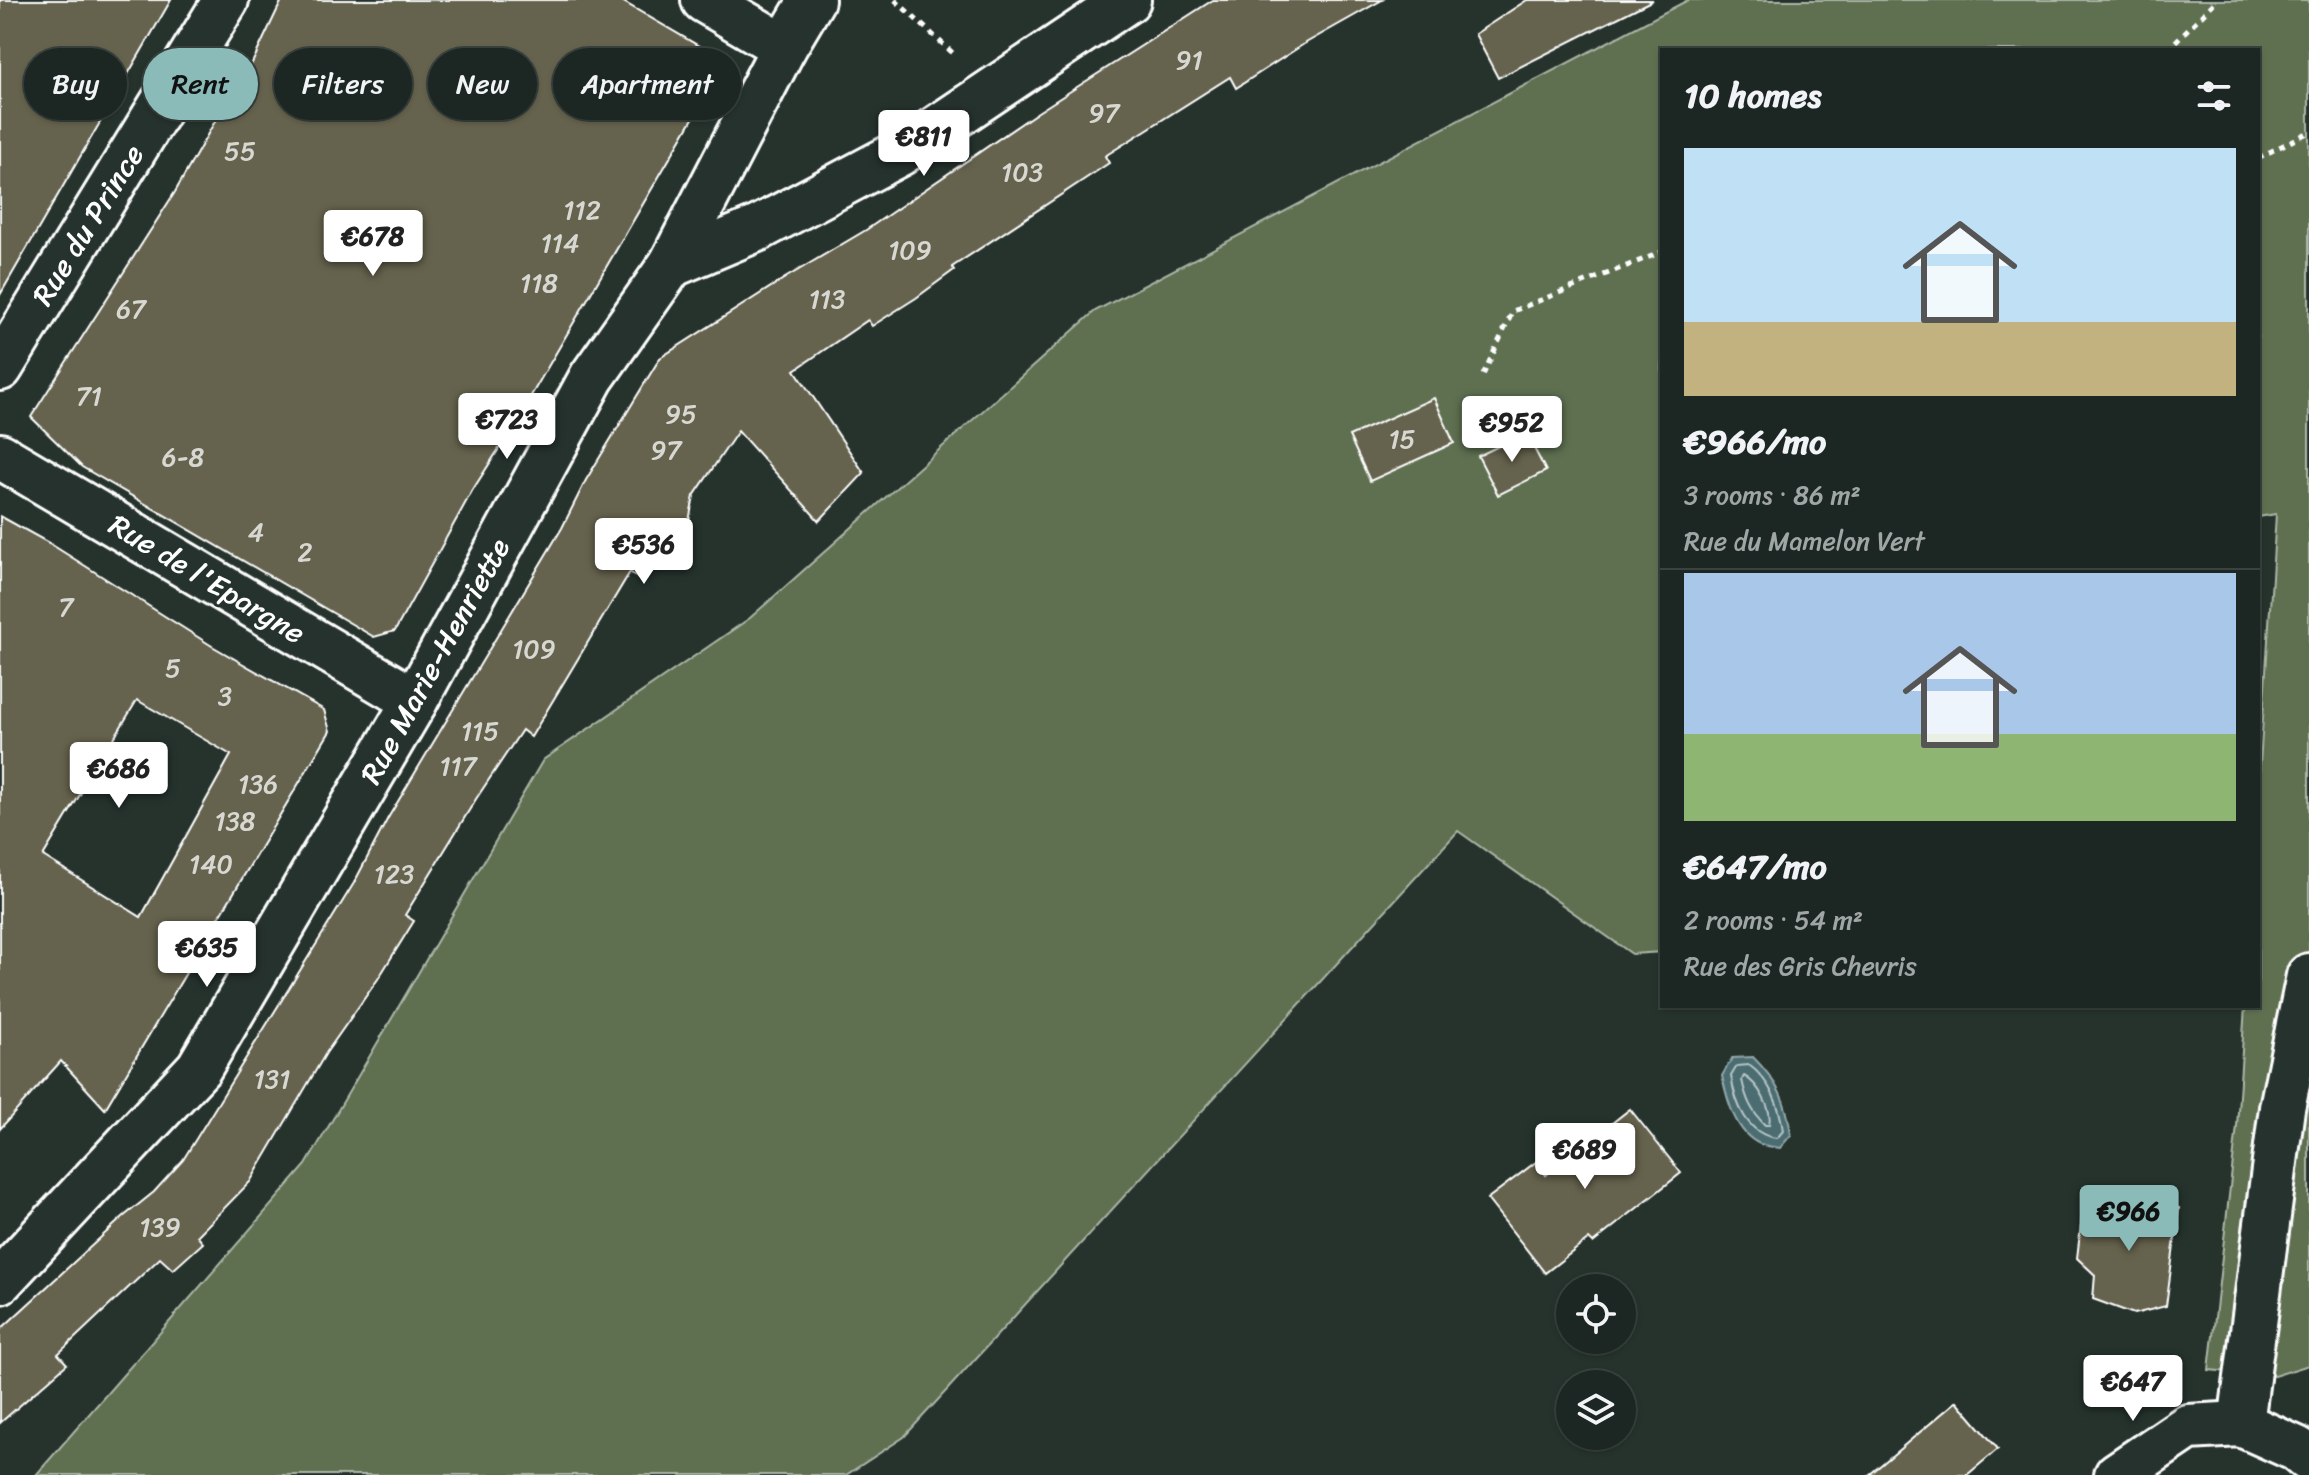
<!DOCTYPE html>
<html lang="en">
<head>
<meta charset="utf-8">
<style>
  body { margin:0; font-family:Sriracha,sans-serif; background:#252e2a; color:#f1f3f6; height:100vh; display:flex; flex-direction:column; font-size:30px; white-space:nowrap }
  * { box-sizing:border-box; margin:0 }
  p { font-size:26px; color:#a0a5a5 }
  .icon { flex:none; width:44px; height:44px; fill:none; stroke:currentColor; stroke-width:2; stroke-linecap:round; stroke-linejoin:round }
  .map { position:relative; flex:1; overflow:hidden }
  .panel { position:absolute; left:1660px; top:48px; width:600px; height:960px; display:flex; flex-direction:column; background:#1c2622; border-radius:0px; box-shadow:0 2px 6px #0004,0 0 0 2px #3a4340 }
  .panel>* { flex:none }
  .hud { position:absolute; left:24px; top:48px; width:760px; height:72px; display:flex; gap:16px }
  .controls { position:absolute; left:1556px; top:1274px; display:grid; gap:16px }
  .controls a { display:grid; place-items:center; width:80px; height:80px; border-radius:50%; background:#1c2622; box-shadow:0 2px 6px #0004,0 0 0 2px #3a4340; font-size:40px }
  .price { position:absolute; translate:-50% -68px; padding:0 18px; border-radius:8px; background:#fff; color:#222; font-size:26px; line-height:52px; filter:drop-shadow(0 2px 4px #0008) }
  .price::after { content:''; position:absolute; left:50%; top:48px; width:24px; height:18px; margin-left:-12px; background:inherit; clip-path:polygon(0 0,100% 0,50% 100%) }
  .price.active { background:#8bbbb9; color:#111 }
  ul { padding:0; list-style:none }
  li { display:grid; align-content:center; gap:16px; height:424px; padding:0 24px }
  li+li { border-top:2px solid #3a4340 }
  li span { display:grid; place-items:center; height:248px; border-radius:0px; color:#555 }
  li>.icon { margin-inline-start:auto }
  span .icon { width:144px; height:144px; fill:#fffc; stroke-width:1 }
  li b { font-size:34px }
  h2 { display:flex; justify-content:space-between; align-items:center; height:96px; padding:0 24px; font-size:34px }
  .pill { padding:0 28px; border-radius:36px; background:#1c2622; box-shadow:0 2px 6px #0004,0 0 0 2px #3a4340; font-size:28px; line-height:72px }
  .pill.active { background:#8bbbb9; color:#111 }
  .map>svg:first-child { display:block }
  .green { fill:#5e6f51; stroke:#aeb7a8; stroke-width:2 }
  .water { fill:#4b6d72; stroke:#93a7aa; stroke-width:2 }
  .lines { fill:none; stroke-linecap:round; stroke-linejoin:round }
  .shore { stroke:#b7c5c7; stroke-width:2 }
  .building { fill:#65624e; stroke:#fff; stroke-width:2; fill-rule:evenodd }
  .minor-casing { stroke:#fff; stroke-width:50 }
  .path { stroke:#fff; stroke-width:5; stroke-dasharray:6 6; stroke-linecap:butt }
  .minor { stroke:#26332d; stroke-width:44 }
  .labels { text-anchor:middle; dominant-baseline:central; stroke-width:6; stroke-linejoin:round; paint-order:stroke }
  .number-label { font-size:26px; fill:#d8d8d3 }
  .street-label { font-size:30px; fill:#fff; stroke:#26332d }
</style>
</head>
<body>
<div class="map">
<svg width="2309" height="1475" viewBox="0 0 2309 1475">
  <rect width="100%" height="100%" fill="#26332d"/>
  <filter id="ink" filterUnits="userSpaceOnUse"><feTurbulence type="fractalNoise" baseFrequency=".0125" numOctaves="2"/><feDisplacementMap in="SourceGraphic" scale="16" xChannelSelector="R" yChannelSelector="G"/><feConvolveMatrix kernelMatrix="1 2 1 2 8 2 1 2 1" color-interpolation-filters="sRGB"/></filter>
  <g filter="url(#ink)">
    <polygon class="green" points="1688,0 2309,0 2309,1365 2274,1376 2209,1370 2237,1126 2245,1006 2258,1006 2258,797 2276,514 2258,517 2258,50 1662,50 1662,952 1632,954 1458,831 904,1437 846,1475 36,1475 306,1165 543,760 750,618 1095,311"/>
    <path class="water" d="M1753,1057c24,24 34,44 38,78l-11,13c-6,-1 -15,-2 -20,-4 -25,-11 -33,-45 -38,-68l10,-18z"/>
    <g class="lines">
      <g class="shore">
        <path d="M1749,1065c21,15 31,41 34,66l-6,7c-30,-3 -42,-35 -46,-62l6,-10z"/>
        <path d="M1744,1076c14,7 29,34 25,49h-4c-14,-14 -19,-26 -23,-45z"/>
      </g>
    </g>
    <g class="building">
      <polygon points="0,0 171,0 0,295"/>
      <polygon points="282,0 620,0 709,52 716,79 511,430 472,491 395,631 374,637 82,467 31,417 175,192 240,77 244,80"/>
      <polygon points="1213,0 1382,0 1304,44 1236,88 1230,77 1105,156 1109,163 952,267 954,270 916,298 872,326 868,320 795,370 864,473 819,521 738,431 694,496 685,541 669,531 640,580 630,572 531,737 522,730 476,799 405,915 414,921 378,979 326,1053 250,1182 197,1236 203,1243 173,1270 160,1258 58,1354 67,1364 0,1423 0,1330 123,1217 154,1192 183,1160 354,883 388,818 562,528 586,480 660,358 785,278 866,230 1038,112"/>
      <polygon points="1527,0 1653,0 1498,78 1475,34"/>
      <polygon points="1434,398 1454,443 1370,481 1349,436"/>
      <polygon points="1526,433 1546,471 1498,495 1478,456"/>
      <path d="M0,516l49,27 163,103 112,64 6,21 -225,378 -44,-48 -61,68zM137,700l94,55 -90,162 -98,-61z"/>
      <polygon points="1630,1109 1681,1173 1593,1243 1589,1239 1545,1273 1487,1199 1536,1162 1546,1175"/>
      <polygon points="2106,1198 2179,1208 2166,1306 2134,1314 2093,1299 2095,1275 2077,1258 2083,1208 2104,1210"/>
      <polygon points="1957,1401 1998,1449 1967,1475 1869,1475"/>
    </g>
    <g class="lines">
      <g class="minor-casing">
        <g id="minor">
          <polyline points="704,0 784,47"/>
          <polyline points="671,265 759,228 900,153 1128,0"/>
          <polyline points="0,368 226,0"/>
          <polyline points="0,456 415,701"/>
          <polyline points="0,1281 199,1068 415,701 592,377 671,265 784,47 812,0"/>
          <polyline points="2241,1424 2282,1108 2309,976"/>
          <polyline points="2117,1475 2188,1427 2241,1424 2297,1449 2309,1459"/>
        </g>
      </g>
      <g class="path">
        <polyline points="895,0 956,56"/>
        <polyline points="2167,50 2217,0"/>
        <polyline points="2258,158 2309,132"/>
        <polyline points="1483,375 1513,311 1662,252"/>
      </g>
      <use href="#minor" class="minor"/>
    </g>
  </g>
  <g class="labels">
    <g class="number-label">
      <text x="1189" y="60">91</text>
      <text x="1104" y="113">97</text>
      <text x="240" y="151">55</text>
      <text x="1022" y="172">103</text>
      <text x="582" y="210">112</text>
      <text x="560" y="243">114</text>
      <text x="910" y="250">109</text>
      <text x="539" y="283">118</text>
      <text x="827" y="299">113</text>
      <text x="131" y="309">67</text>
      <text x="89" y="396">71</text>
      <text x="681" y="414">95</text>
      <text x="1402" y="439">15</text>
      <text x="666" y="450">97</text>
      <text x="183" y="457">6-8</text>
      <text x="256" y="532">4</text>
      <text x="305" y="552">2</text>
      <text x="66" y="607">7</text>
      <text x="534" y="649">109</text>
      <text x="173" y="668">5</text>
      <text x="225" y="696">3</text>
      <text x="480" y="731">115</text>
      <text x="458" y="766">117</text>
      <text x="258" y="784">136</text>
      <text x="235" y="821">138</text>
      <text x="211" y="864">140</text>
      <text x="394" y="874">123</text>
      <text x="272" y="1079">131</text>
      <text x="160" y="1227">139</text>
    </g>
    <g class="street-label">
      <text transform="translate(88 225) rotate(-58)">Rue du Prince</text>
      <text transform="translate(207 579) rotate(31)">Rue de l'Epargne</text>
      <text transform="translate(435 661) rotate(-61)">Rue Marie-Henriette</text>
    </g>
  </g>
</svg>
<div class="controls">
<a><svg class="icon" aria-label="locate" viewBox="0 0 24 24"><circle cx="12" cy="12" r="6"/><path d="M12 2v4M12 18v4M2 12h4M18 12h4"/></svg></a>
<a><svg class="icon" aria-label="layers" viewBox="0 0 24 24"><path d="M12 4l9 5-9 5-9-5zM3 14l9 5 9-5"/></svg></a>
</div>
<b class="price" style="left:924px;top:178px">€811</b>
<b class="price" style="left:373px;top:278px">€678</b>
<b class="price" style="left:507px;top:461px">€723</b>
<b class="price" style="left:1512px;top:464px">€952</b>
<b class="price" style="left:644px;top:586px">€536</b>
<b class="price" style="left:119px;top:810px">€686</b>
<b class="price" style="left:207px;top:989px">€635</b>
<b class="price" style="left:1585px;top:1191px">€689</b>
<b class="price active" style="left:2129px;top:1253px">€966</b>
<b class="price" style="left:2133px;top:1423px">€647</b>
<div class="hud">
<a class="pill">Buy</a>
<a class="pill active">Rent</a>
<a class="pill">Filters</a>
<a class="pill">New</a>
<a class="pill">Apartment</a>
</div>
<section class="panel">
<h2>10 homes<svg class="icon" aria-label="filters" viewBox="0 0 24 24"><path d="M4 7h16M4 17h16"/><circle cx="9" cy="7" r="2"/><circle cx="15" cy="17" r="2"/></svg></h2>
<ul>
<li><span style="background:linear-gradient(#bfe0f5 70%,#c2b280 0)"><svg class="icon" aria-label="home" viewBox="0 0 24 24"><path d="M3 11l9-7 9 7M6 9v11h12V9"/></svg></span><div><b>€966/mo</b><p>3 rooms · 86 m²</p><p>Rue du Mamelon Vert</p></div></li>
<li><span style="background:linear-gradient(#a9c7e8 65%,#8fb573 0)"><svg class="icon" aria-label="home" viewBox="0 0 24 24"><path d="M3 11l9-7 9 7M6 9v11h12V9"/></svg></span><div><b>€647/mo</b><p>2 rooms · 54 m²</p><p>Rue des Gris Chevris</p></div></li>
</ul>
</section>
</div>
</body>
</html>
